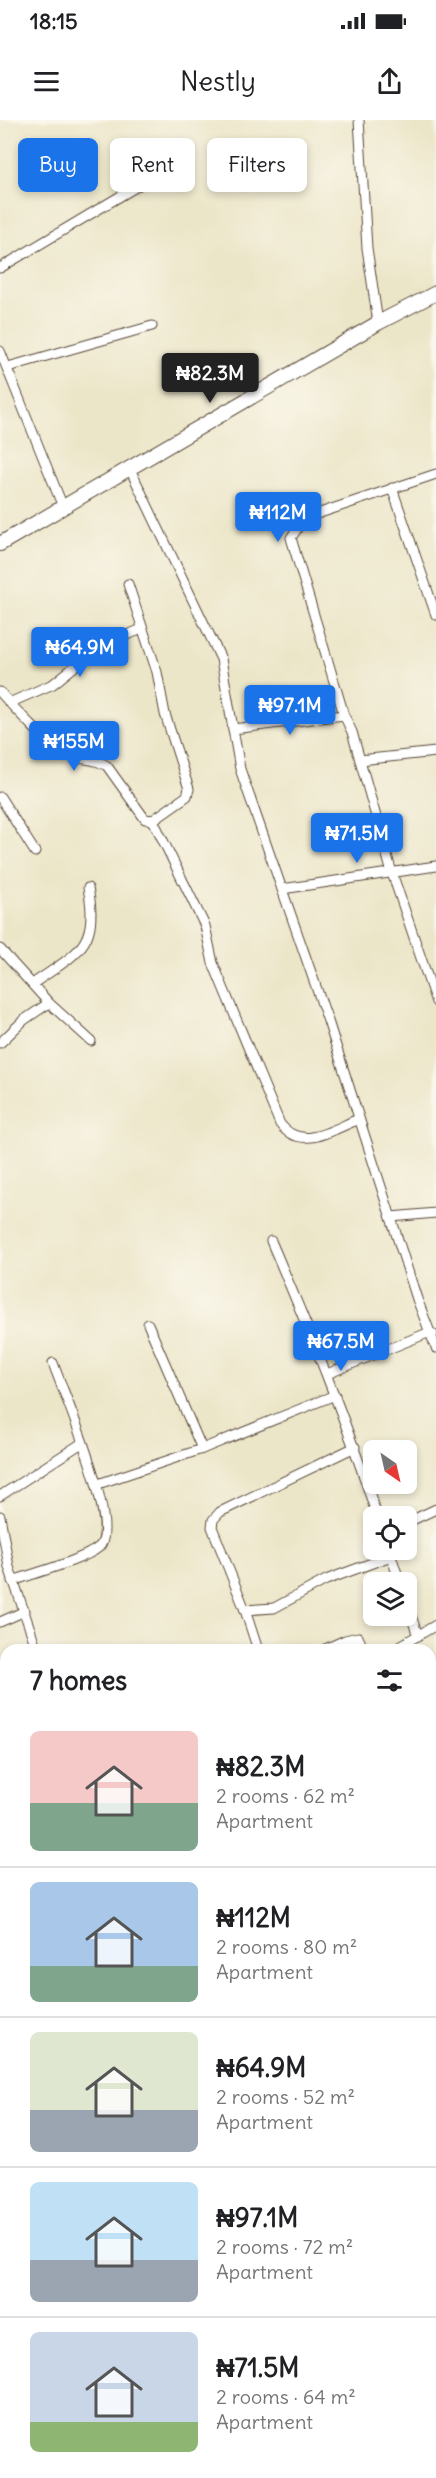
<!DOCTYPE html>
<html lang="en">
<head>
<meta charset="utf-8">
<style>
  body { margin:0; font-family:Delius,sans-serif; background:#f6f6f6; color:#202124; height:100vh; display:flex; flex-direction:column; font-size:22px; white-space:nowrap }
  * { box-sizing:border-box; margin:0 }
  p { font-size:20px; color:#757577 }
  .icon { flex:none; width:33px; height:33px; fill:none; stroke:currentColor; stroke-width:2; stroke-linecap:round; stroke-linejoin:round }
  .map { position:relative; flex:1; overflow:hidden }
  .details { position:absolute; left:0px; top:1524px; width:436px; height:834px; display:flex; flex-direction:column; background:#fff; border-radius:18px 18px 0 0; box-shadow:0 3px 9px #0003 }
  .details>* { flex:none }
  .hud { position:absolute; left:18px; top:18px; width:400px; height:54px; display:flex; gap:12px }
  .needle { width:39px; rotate:146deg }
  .tools { position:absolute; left:363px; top:1320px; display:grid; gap:12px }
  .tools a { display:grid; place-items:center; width:54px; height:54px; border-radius:9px; background:#fff; box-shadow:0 3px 9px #0003; font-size:30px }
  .price { position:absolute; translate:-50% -51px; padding:0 14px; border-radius:6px; background:#1a73e8; color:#fff; font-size:20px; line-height:39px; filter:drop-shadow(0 2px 3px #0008) }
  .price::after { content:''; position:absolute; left:50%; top:36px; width:18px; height:14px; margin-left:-9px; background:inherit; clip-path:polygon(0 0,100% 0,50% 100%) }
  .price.active { background:#222; color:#fff }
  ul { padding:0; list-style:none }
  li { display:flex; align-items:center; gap:18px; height:150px; padding:0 30px }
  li+li { border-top:2px solid #e0e0e0 }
  li span { display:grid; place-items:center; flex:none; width:168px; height:120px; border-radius:9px; color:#555 }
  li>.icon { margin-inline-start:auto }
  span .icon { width:72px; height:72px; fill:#fffc; stroke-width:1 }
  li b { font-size:26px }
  h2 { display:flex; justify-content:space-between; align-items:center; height:72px; padding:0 30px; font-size:26px }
  .pill { padding:0 21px; border-radius:9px; background:#fff; box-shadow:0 3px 9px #0003; font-size:21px; line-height:54px }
  .pill.active { background:#1a73e8; color:#fff }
  .status { display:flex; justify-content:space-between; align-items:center; height:42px; padding:0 30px; background:#fff; direction:ltr }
  .status svg { height:16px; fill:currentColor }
  header { display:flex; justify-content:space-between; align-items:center; height:78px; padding:0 30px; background:#fff; font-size:27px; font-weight:600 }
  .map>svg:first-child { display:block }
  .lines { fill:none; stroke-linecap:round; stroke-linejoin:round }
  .street-casing { stroke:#564638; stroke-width:11 }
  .secondary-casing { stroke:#564638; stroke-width:16 }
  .street { stroke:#fff; stroke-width:9 }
  .secondary { stroke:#fff; stroke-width:14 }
</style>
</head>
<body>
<div class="status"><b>18:15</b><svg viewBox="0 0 49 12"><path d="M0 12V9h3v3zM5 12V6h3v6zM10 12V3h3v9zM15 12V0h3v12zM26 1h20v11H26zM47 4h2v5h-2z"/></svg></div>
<header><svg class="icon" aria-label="menu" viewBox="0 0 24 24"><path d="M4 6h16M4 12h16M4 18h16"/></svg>Nestly<svg class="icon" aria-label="share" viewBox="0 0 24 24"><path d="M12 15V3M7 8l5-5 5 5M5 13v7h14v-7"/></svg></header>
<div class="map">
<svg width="436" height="2358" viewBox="0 0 436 2358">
  <rect width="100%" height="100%" fill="#fbf7ec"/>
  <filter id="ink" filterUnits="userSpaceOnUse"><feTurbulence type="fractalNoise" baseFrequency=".0167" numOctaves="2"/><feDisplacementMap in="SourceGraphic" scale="12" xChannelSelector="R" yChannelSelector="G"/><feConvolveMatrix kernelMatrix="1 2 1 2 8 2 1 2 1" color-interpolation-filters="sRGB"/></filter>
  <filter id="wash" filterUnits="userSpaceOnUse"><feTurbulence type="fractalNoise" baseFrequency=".008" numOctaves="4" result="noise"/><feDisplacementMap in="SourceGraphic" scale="24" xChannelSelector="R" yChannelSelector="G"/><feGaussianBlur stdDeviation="1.35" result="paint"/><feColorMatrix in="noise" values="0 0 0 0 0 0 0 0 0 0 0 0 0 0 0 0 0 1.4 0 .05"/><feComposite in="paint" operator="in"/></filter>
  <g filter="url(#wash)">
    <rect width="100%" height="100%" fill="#ece6c9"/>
  </g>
  <g filter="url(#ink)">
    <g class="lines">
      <g class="street-casing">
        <g id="street">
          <polyline points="359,0 367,128 378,203"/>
          <polyline points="0,148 139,65"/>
          <polyline points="0,231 63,387"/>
          <polyline points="8,247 152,206"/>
          <polyline points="130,349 221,539 240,649 328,901 417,1179 436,1228"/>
          <polyline points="436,354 314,395 300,404 291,418 344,595 352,612 392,753 436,882"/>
          <polyline points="392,368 436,495"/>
          <path d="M0,572c13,15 51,56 68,63 14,6 26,2 39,11l38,53 8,1 34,-24 2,-7 -24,-75 -8,-42 -29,-88"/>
          <polyline points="9,583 53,564 100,526 142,509"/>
          <polyline points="233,609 344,595"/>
          <polyline points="360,640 436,632"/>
          <polyline points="0,677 35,732"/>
          <path d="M153,700l52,106 8,37 67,161c21,28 53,5 79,-5"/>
          <polyline points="282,769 436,746"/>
          <polyline points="0,829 49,883 91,921"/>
          <path d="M34,863c43,-30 66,-37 54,-95"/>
          <polyline points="0,923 24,900 49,883"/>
          <polyline points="391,1097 436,1093"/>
          <path d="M271,1121c39,91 76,181 106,275"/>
          <polyline points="148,1204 202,1329"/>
          <polyline points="327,1254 430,1212 433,1214"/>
          <polyline points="98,1364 202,1329 335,1275"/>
          <polyline points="0,1376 82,1323"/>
          <polyline points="0,1396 9,1447 37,1530"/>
          <polyline points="406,1403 436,1389"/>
          <polyline points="389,1430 400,1462"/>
          <path d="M13,1461c21,-8 71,-21 86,-34 23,-20 -36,-155 -46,-184"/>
          <polyline points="406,1481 418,1516"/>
          <polyline points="245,1490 274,1488 326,1460 391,1436"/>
          <polyline points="0,1502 25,1491"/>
          <polyline points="258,1530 245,1490 212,1407 213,1400 220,1392 355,1327"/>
          <polyline points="323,1530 345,1520 358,1517 364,1530"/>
          <polyline points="393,1530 436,1505"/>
          <polyline points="0,1919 6,1921"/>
          <polyline points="0,2024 6,2022"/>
          <polyline points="0,2165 6,2164"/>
          <polyline points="430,2181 436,2182"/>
          <polyline points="430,2286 436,2297"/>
          <polyline points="355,2352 357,2358"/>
          <polyline points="178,2358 181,2352"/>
        </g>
      </g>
      <g class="secondary-casing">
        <polyline id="secondary" points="0,424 378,203 436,173"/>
      </g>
      <use href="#street" class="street"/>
      <use href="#secondary" class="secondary"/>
    </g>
  </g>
</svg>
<div class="tools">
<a><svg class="needle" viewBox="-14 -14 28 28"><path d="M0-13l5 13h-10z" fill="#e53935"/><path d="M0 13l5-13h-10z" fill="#757577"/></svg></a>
<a><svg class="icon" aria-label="locate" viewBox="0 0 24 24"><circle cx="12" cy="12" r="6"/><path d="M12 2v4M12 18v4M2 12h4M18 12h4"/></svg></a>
<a><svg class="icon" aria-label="layers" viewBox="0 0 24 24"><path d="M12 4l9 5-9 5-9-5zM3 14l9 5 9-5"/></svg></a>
</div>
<b class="price active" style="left:210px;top:284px">₦82.3M</b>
<b class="price" style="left:278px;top:423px">₦112M</b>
<b class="price" style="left:80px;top:558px">₦64.9M</b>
<b class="price" style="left:290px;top:616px">₦97.1M</b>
<b class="price" style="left:74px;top:652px">₦155M</b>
<b class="price" style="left:357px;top:744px">₦71.5M</b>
<b class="price" style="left:341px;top:1252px">₦67.5M</b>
<div class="hud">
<a class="pill active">Buy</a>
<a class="pill">Rent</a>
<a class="pill">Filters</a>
</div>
<section class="details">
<h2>7 homes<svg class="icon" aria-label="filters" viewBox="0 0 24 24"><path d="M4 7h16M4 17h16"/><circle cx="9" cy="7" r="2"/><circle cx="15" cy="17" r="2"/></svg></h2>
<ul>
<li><span style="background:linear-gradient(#f6c9c9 60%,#7fa58c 0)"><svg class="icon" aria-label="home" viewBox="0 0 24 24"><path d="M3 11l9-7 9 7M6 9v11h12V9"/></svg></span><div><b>₦82.3M</b><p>2 rooms · 62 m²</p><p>Apartment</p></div></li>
<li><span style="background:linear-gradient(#a9c7e8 70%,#7fa58c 0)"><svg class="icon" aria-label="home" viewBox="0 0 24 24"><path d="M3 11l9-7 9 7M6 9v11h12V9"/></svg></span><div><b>₦112M</b><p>2 rooms · 80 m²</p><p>Apartment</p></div></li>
<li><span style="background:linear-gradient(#dfe7d0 65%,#9aa5b1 0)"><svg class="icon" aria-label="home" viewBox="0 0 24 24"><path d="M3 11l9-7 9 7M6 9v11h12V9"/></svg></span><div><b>₦64.9M</b><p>2 rooms · 52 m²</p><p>Apartment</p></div></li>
<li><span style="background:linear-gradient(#bfe0f5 65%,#9aa5b1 0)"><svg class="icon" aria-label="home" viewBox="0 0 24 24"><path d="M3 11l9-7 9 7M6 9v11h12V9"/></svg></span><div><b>₦97.1M</b><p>2 rooms · 72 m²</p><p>Apartment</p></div></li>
<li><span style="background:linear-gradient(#c9d6e8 75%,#8fb573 0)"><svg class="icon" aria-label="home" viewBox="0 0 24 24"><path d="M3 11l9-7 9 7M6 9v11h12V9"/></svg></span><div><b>₦71.5M</b><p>2 rooms · 64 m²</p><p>Apartment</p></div></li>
</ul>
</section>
</div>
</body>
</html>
